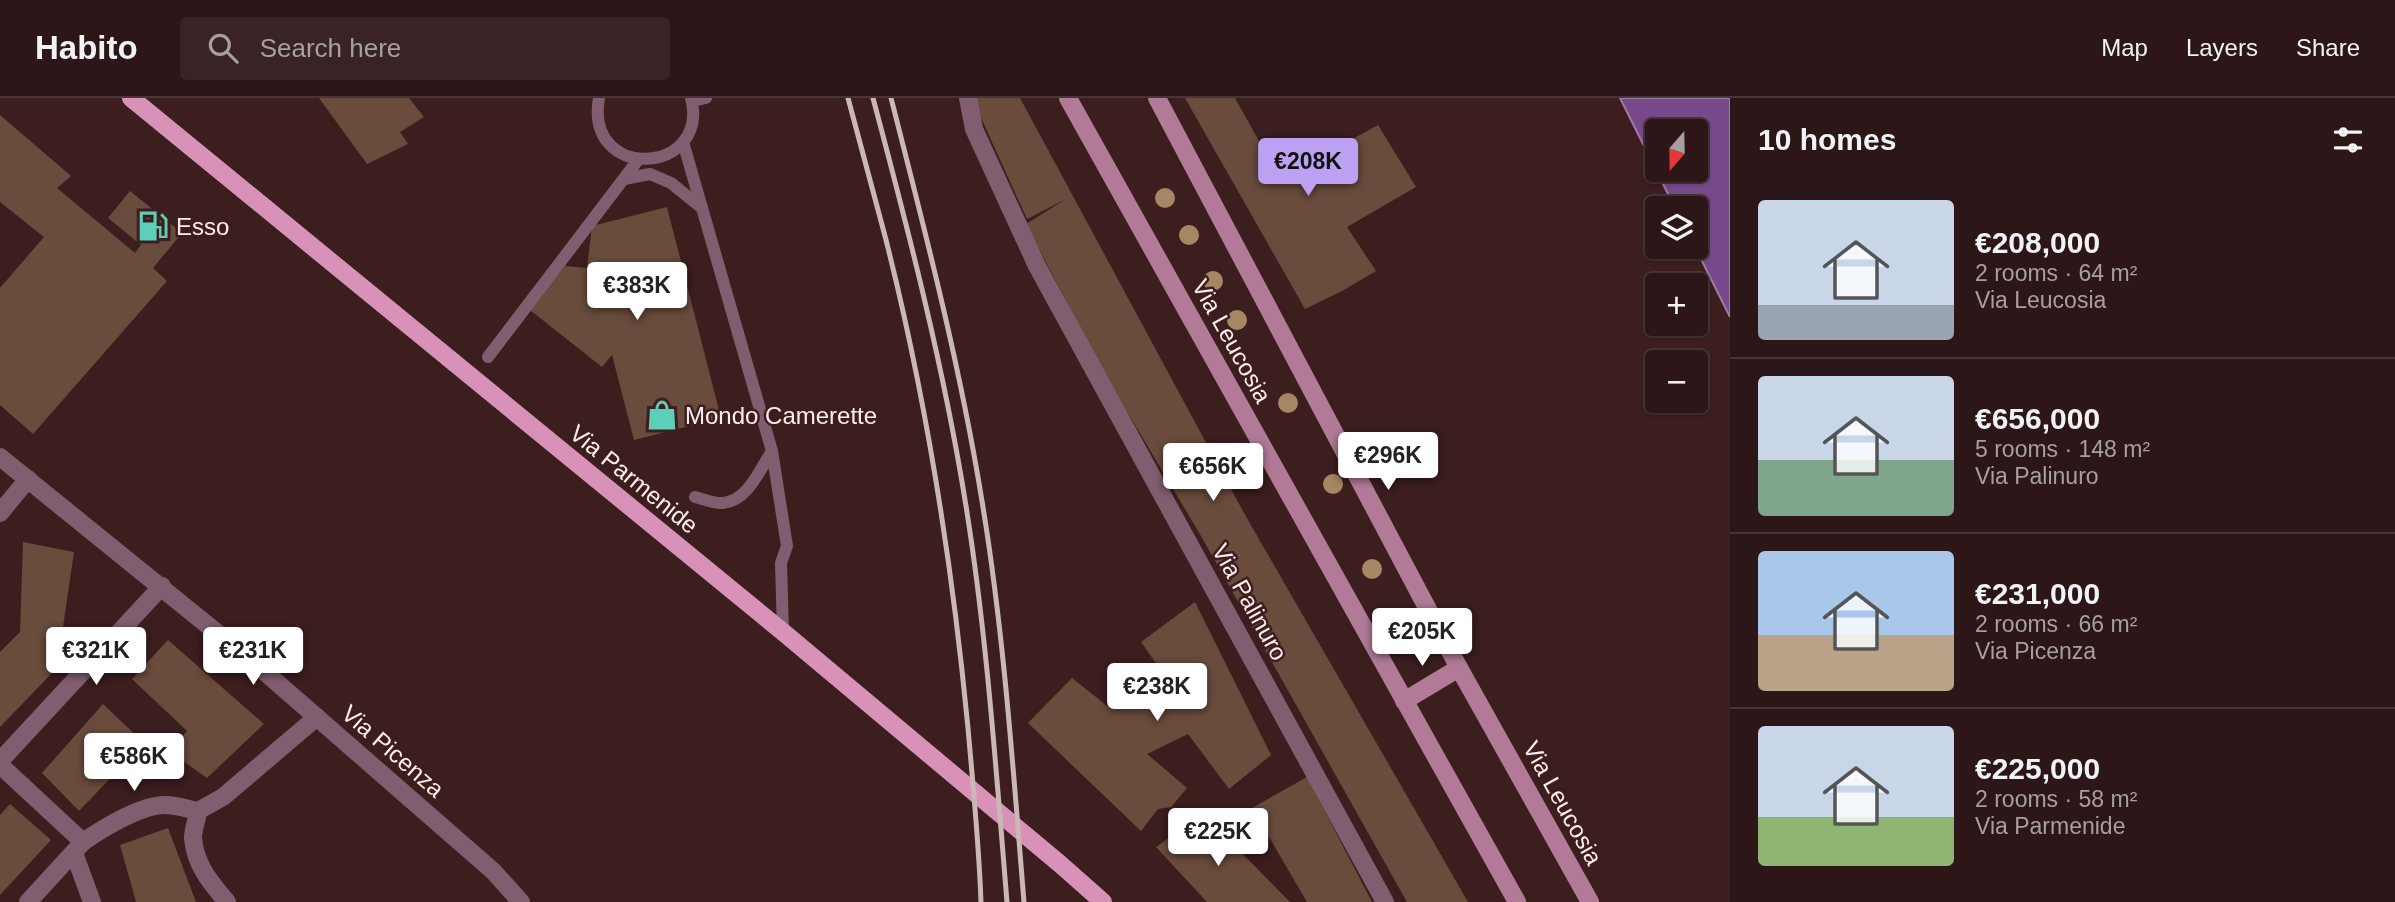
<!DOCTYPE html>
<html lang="en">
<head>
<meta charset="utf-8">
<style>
  body { margin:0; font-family:Helvetica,sans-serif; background:#392324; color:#f1f3f6; height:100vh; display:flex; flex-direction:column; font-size:26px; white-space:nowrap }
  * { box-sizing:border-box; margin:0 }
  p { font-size:23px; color:#a79fa1 }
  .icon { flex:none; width:38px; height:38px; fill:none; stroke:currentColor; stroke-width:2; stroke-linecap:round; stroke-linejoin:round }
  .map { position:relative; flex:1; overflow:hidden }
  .sheet { display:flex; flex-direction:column; background:#2d1617; width:665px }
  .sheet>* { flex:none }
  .needle { width:46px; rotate:200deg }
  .tools { position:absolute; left:1645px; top:21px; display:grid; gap:14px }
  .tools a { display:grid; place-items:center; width:63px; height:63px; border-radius:7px; background:#2d1617; box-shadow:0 2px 5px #0004,0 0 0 2px #483536; font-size:35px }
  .price { position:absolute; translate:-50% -60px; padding:0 16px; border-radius:7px; background:#fff; color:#222; font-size:23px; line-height:46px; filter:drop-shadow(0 2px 4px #0008) }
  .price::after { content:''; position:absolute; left:50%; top:42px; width:21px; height:16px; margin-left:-10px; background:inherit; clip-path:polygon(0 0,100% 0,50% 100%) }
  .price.selected { background:#bca0f2; color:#111 }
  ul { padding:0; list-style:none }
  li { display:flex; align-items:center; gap:21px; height:175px; padding:0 28px }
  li+li { border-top:2px solid #483536 }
  li span { display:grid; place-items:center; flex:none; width:196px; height:140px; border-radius:7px; color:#555 }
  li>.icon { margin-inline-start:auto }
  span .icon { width:84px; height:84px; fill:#fffc; stroke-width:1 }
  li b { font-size:30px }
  h2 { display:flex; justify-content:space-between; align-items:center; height:84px; padding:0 28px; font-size:30px }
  header { display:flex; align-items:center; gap:42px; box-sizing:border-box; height:98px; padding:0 35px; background:#2d1617; border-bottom:2px solid #483536 }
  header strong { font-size:33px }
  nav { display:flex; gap:38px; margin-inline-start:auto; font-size:24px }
  .search { width:490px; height:63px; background:#392324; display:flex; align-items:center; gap:18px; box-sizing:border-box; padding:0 24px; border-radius:7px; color:#a79fa1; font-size:26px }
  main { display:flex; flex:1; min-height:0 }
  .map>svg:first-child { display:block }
  .water { fill:#77498b; stroke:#a07aa8; stroke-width:2; fill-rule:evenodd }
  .building { fill:#694c3c }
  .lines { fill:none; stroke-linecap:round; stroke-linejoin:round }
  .service { stroke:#805e6f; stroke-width:12 }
  .minor { stroke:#805e6f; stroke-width:18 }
  .secondary { stroke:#b17b97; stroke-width:18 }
  .primary { stroke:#d892b7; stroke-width:18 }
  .rail { stroke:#ccb7b7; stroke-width:5 }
  .tree { fill:#a68765 }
  .labels { text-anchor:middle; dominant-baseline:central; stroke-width:5; stroke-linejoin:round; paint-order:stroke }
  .poi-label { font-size:24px; fill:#ffeded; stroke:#3c1e1f; text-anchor:start }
  .street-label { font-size:24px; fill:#ffeded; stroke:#3c1e1f }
</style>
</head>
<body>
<header>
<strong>Habito</strong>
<div class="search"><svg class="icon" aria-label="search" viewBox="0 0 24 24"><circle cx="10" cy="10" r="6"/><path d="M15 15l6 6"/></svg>Search here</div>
<nav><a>Map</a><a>Layers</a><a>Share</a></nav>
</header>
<main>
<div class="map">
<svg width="1730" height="804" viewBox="0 0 1730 804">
  <rect width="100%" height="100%" fill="#3c1e1f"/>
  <path class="water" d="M1620,0h110v219l-35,-70 1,-39h-21zM1657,33h39v39h-39z"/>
  <g class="building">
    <polygon points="319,0 409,0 424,19 400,34 408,46 367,66"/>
    <polygon points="972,0 1020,0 1244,415 1468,804 1407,804 1201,438 1103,273 1026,126 1066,101 1027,121"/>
    <polygon points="1185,0 1235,0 1280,81 1378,27 1416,89 1347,129 1376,173 1342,193 1305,211"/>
    <polygon points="0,17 71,78 57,90 135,155 141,147 108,120 130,93 182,135 153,170 167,183 33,336 0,307 0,190 44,139 0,104"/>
    <polygon points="667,109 721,320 634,342 612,257 602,269 530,212 565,168 587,170 592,128"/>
    <polygon points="23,444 74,454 63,529 81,545 0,629 0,554 20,534"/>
    <polygon points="1195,504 1271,657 1229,691 1188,636 1147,656 1187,690 1171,709 1158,711 1141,733 1028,625 1072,580 1111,611 1165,578 1141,544"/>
    <polygon points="168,542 264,626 207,680 169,653 187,633 132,581"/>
    <polygon points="103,606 144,645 79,713 42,675"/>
    <polygon points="1307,679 1372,804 1307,804 1252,710"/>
    <polygon points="10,706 51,742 0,797 0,717"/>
    <polygon points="1207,720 1290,804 1207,804 1156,749 1174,736 1181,743"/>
    <polygon points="168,730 196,804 136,804 120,747"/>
  </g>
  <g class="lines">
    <g class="service">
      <path d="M599,0c-15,85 112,77 92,0"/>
      <polyline points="692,3 706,0"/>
      <polyline points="683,44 772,353 787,448 781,465 783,534"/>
      <polyline points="624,81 650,76 671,85 702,110"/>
      <polyline points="488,259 638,62"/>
      <path d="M695,399c8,2 19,7 28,6 25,-2 37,-34 49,-52"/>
    </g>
    <g class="minor">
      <polyline points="968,0 974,31 1037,168 1385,804"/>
      <polyline points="0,359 258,568 493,773 521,804"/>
      <polyline points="0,415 28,381"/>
      <polyline points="0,663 162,488"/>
      <polyline points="0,667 83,744 28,804"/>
      <path d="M83,744c20,-14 58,-37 82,-37 11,0 23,4 33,6"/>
      <polyline points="74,755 92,804"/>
      <path d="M227,804c-16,-19 -32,-37 -34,-64 0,-8 4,-18 5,-27l25,-14 94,-80"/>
    </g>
    <g class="secondary">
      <polyline points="1068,0 1517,804"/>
      <polyline points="1157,0 1459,570 1590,804"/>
      <polyline points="1404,603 1459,570"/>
    </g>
    <polyline class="primary" points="131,0 783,534 1060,766 1103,804"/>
    <g class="rail">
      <path d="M848,0c12,46 25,92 37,138 41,161 67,326 83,492 5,58 11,116 13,174"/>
      <path d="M873,0c36,135 71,270 93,408 21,131 30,264 41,396"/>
      <path d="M891,0c34,133 69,267 91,403 22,133 31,267 42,401"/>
    </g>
  </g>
  <g class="tree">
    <circle cx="1165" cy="100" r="10"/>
    <circle cx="1189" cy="137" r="10"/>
    <circle cx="1213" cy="183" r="10"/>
    <circle cx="1237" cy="222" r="10"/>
    <circle cx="1288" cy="305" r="10"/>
    <circle cx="1333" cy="386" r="10"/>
    <circle cx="1372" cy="471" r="10"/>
  </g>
  <defs>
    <g id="fuel-bare" transform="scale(2.415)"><path d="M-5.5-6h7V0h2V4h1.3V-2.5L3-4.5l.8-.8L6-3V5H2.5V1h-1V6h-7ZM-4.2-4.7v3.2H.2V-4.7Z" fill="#5dceb8" stroke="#3c1e1f" stroke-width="2.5" paint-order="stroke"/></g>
    <g id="shop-bare" transform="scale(2.415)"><path d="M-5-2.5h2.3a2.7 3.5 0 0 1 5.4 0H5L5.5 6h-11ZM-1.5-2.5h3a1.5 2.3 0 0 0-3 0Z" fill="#5dceb8" stroke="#3c1e1f" stroke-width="2.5" paint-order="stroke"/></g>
  </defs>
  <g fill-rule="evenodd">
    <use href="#fuel-bare" x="153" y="128"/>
    <use href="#shop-bare" x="662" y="317"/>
  </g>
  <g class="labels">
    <g class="poi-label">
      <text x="176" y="128">Esso</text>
      <text x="685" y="317">Mondo Camerette</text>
    </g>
    <g class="street-label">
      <text transform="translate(1232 243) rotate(61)">Via Leucosia</text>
      <text transform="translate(634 381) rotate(39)">Via Parmenide</text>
      <text transform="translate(1250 504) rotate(61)">Via Palinuro</text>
      <text transform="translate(393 653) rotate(41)">Via Picenza</text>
      <text transform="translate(1563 705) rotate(61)">Via Leucosia</text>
    </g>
  </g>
</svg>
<div class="tools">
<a><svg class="needle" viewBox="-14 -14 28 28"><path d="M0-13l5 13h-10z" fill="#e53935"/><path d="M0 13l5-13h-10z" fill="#a79fa1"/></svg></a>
<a><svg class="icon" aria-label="layers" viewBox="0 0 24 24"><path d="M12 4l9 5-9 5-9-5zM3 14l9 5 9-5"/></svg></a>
<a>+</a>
<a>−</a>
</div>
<b class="price selected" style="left:1308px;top:100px">€208K</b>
<b class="price" style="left:637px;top:224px">€383K</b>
<b class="price" style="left:1388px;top:394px">€296K</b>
<b class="price" style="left:1213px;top:405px">€656K</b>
<b class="price" style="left:1422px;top:570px">€205K</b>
<b class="price" style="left:96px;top:589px">€321K</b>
<b class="price" style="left:253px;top:589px">€231K</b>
<b class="price" style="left:1157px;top:625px">€238K</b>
<b class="price" style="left:134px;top:695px">€586K</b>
<b class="price" style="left:1218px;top:770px">€225K</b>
</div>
<section class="sheet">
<h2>10 homes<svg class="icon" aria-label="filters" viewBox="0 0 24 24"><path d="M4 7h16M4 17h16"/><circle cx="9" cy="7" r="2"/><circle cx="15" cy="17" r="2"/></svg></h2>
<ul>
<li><span style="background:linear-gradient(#c9d6e8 75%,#9aa5b1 0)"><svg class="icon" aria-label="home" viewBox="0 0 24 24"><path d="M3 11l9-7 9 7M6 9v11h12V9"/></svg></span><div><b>€208,000</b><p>2 rooms · 64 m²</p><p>Via Leucosia</p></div></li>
<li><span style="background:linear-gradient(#c9d6e8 60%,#7fa58c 0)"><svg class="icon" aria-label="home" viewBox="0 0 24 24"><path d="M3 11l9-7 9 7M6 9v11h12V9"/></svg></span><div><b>€656,000</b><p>5 rooms · 148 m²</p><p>Via Palinuro</p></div></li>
<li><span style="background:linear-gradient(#a9c7e8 60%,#b9a48a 0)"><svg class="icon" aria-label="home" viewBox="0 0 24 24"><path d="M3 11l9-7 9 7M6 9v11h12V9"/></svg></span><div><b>€231,000</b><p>2 rooms · 66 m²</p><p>Via Picenza</p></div></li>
<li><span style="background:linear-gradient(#c9d6e8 65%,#8fb573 0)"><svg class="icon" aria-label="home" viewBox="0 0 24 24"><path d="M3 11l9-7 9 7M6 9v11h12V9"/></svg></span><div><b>€225,000</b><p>2 rooms · 58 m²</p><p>Via Parmenide</p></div></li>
</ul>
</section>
</main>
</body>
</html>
